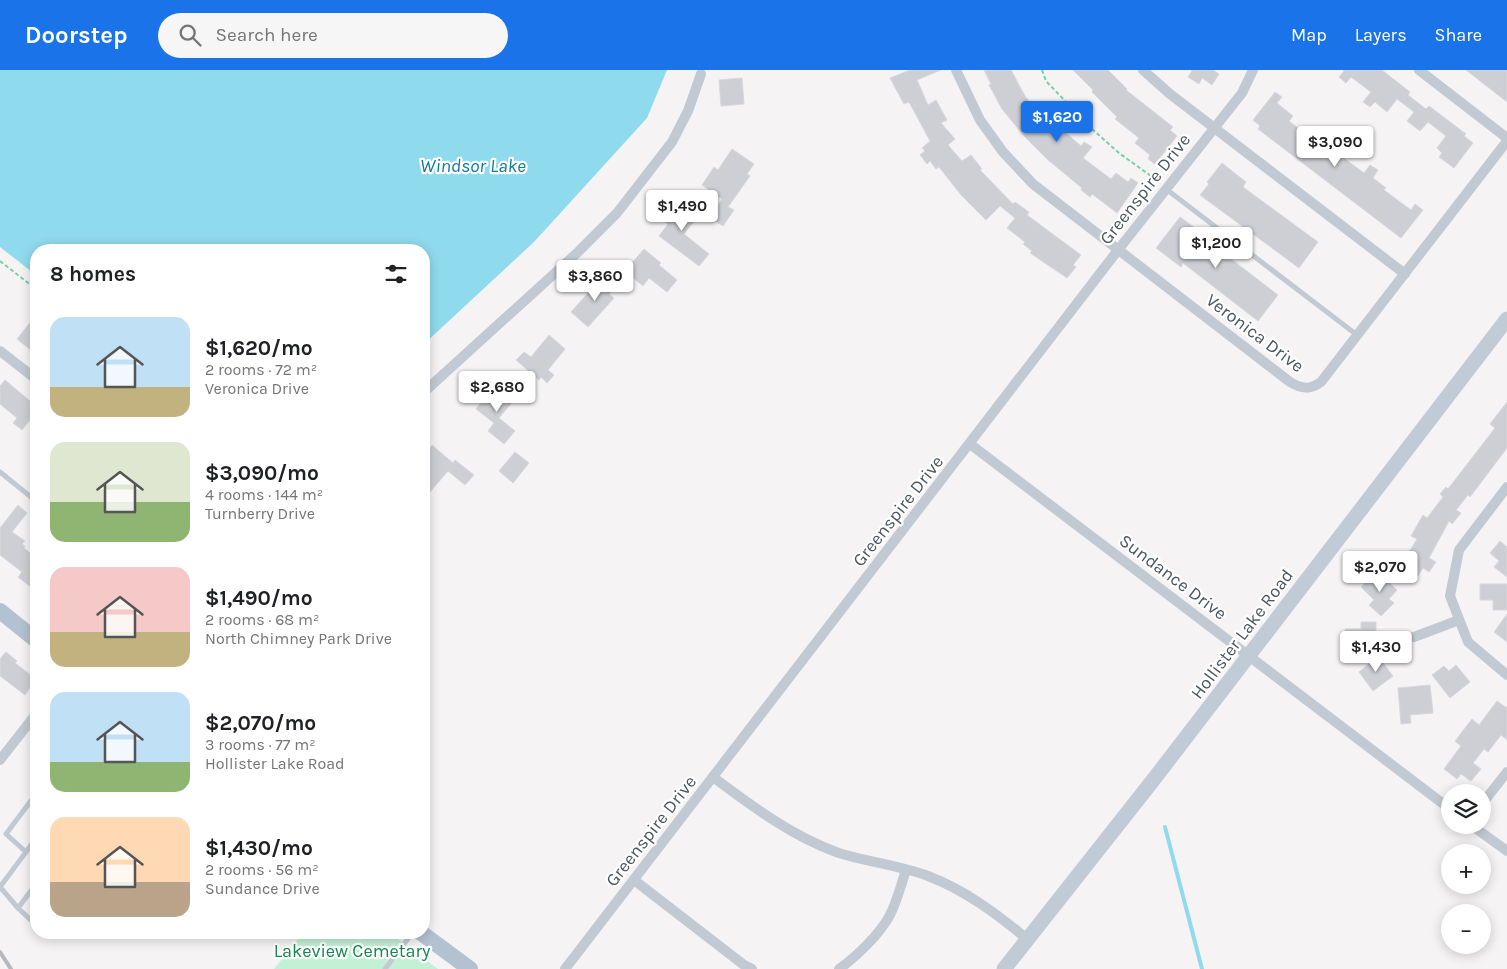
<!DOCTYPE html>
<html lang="en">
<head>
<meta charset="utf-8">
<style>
  body { margin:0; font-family:Karla,sans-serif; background:#f6f6f6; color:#202124; height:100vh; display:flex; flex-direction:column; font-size:19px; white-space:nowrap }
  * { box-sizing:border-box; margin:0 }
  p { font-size:16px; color:#757577 }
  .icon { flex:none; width:28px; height:28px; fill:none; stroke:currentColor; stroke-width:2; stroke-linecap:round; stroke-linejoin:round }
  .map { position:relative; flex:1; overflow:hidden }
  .side { position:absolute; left:30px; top:174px; width:400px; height:695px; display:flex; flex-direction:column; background:#fff; border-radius:20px; box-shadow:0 2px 12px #0003 }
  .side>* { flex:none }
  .tools { position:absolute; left:1441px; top:714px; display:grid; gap:10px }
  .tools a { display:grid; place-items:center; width:50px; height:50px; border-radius:50%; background:#fff; box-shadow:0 2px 12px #0003; font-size:25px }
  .price { position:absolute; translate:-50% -42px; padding:0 11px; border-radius:5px; background:#fff; color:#222; font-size:16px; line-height:32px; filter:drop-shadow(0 1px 2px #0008) }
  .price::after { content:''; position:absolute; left:50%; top:30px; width:15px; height:11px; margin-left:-8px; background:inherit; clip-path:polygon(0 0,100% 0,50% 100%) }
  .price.active { background:#1a73e8; color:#fff }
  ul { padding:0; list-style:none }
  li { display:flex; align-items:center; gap:15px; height:125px; padding:0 20px }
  li span { display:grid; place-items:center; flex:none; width:140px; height:100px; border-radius:15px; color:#555 }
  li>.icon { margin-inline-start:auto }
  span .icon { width:60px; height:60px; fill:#fffc; stroke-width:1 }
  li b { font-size:21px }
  h2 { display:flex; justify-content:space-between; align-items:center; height:60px; padding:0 20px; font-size:21px }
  header { display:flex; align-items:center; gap:30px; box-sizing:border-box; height:70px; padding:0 25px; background:#1a73e8; color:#fff }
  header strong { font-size:24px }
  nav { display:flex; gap:28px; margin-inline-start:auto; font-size:18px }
  .search { width:350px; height:45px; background:#f6f6f6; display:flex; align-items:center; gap:12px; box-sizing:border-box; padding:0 18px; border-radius:28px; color:#757577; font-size:19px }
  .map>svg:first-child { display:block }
  .green { fill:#c3f1d5 }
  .water { fill:#90daee }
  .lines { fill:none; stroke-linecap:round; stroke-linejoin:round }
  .stream { stroke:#90daee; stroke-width:4 }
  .building { fill:#cdcfd5; stroke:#d7d9de }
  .path { stroke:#7ad0a6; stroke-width:2; stroke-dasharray:4 2.5; stroke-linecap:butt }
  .lane { stroke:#c1cad2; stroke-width:5 }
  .street { stroke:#c1cad2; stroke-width:10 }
  .secondary { stroke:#c1cbd6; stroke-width:15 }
  .primary { stroke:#b3c2d1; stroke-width:16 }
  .rail { stroke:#b5b8bd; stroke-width:4 }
  .labels { text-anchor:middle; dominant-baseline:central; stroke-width:4.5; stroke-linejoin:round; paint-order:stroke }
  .street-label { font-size:18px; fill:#4a5661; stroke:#fff }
  .park-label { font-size:18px; fill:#17864f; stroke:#fff }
  .water-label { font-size:19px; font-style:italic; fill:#0c7c9b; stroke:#fff }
</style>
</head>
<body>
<header>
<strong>Doorstep</strong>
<div class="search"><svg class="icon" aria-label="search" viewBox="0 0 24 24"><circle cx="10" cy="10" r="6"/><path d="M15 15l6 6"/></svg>Search here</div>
<nav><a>Map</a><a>Layers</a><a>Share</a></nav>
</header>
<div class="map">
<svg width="1507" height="899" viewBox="0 0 1507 899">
  <rect width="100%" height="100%" fill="#f5f3f3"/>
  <polygon class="green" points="304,862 390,863 438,899 274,899"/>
  <polygon class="water" points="0,0 667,0 647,48 534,172 424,274 424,180 36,180 36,205 0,177"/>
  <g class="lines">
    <polyline class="stream" points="1165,757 1202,899"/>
  </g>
  <g class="building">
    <polygon points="910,0 941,0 917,10 928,35 936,30 947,50 941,53 955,69 948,75 962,91 971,85 982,99 980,100 1013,134 1015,132 1029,142 1027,145 1081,185 1073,195 1076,197 1067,208 1030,183 1032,181 1023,174 1025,172 1007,158 1015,148 1000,136 986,150 961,125 939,97 936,99 930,91 927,94 920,85 925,81 922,78 930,71 909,32 904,34 890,8"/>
    <polygon points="984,0 1011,0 1025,26 1045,51 1049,48 1081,76 1084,72 1092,77 1083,88 1111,109 1116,103 1128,112 1131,108 1138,113 1117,143 1092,124 1090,127 1081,120 1082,118 1048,90 1025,67 1002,39 989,15 991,14"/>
    <polygon points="1073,0 1108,0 1127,19 1126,20 1173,57 1170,60 1177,66 1155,94 1148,89 1150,85 1135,73 1139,68 1115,49 1117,47 1092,22 1093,20"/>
    <polygon points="1191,0 1213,0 1219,4 1212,15 1202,8 1199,14 1188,7 1192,1"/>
    <polygon points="1343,0 1382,0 1410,22 1408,25 1426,39 1429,36 1466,64 1464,66 1473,73 1454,98 1439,87 1442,83 1437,78 1446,66 1428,52 1420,61 1407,51 1414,42 1397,29 1387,42 1375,32 1370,37 1363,32 1371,22 1351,7 1346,13 1339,7 1344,1"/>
    <polygon points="1466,0 1507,0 1507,32"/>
    <polygon points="742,8 744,34 721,36 719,10"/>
    <polygon points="1275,22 1282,27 1277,33 1293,46 1289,51 1304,63 1308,57 1324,69 1329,63 1337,69 1335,71 1346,80 1341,86 1364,103 1370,95 1378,100 1373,108 1386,118 1384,120 1411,140 1415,134 1423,140 1401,168 1258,59 1260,56 1253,50"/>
    <polygon points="732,79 754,94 747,104 750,106 728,137 734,140 723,156 710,148 722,129 702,115 714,97 718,100"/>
    <polygon points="1222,93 1246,112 1243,117 1318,172 1299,198 1200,125 1209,114 1207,112"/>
    <polygon points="671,131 681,139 685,133 700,144 684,164 709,184 699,196 659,166 668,154 659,147"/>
    <polygon points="1180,147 1202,163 1200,165 1278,225 1258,251 1183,193 1181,197 1156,178"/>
    <polygon points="644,179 661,193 659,195 677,210 667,222 649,208 643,216 625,201"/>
    <polygon points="604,205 616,217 609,224 614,228 588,257 571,242"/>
    <polygon points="36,245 36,276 32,281 17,269"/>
    <polygon points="549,265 565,279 548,300 554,305 547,313 541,307 539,310 516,290 524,282 531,287"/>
    <polygon points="5,310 36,336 36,342 22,360 13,353 17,348 0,334 0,316"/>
    <polygon points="495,315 514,330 499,348 515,361 504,374 488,361 494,353 476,339"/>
    <polygon points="1507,332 1507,378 1470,427 1468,425 1456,440 1461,443 1452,454 1449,451 1429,488 1436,492 1429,502 1423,498 1415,510 1398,500 1417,469 1411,466 1423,445 1427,448 1443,427 1440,424 1446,417 1448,419 1495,358 1490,354"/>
    <polygon points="432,375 453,393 455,390 474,405 465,415 448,401 424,429 424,385"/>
    <polygon points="515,382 529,393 513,413 499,401"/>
    <polygon points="18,435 27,443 12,462 25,471 22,474 25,476 24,478 36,488 36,512 32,518 18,507 22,502 0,485 0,458"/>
    <polygon points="1500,471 1507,477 1507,507 1494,497 1499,491 1490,483"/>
    <polygon points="1379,503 1397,520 1389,529 1394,533 1381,546 1369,535 1374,530 1361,517 1371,507 1373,509"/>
    <polygon points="1480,514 1507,514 1507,540 1493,540 1493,530 1480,530"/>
    <polygon points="1507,544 1507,572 1494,562"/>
    <polygon points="1361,552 1376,552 1376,580 1345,579 1345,559 1361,559"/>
    <polygon points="6,582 17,591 15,593 36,609 25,625 0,606 0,589"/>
    <polygon points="1377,585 1393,606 1373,621 1359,602 1370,593 1369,591"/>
    <polygon points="1456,595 1470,612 1450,628 1432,605 1444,596 1449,601"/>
    <polygon points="1430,615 1433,643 1410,645 1411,653 1401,654 1398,618"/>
    <polygon points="1497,631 1507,638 1507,670 1501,665 1488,682 1484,679 1473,693 1481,699 1471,711 1461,704 1457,709 1444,699 1461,676 1455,671 1472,649 1479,655"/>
  </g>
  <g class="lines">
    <g class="path">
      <polyline points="1042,0 1046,11 1092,59 1119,83 1158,111"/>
      <polyline points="0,191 36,219"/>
    </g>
    <g class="lane">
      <polyline points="1166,119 1357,265"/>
      <polyline points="0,402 36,431"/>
      <polyline points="26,782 36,768"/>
      <polyline points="36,814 18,838 36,855"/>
      <polyline points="18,838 0,817 26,782 6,764 36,724"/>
      <polyline points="385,899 413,862"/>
    </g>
    <g class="street">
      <path d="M956,0l24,50 23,32 30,32 257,198c12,7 20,8 31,0l186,-241"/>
      <polyline points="1143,0 1170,24 1405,204"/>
      <polyline points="1419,0 1507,68"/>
      <polyline points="0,281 36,309"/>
      <polyline points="424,322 577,183 617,143 672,72 688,41 701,4"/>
      <polyline points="970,374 1450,739"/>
      <polyline points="1507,417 1459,480 1450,526 1468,572 1507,605"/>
      <polyline points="1414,567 1459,550"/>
      <polyline points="0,690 36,644"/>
      <path d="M713,707c39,29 77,58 123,75 30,10 62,13 92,24 37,14 69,38 99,63"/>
      <polyline points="1482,734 1507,702"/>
      <polyline points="1471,755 1507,781"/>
      <polyline points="634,810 744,895 752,899"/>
      <polyline points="565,899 1118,180 1242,23 1253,0"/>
      <path d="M839,899c17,-12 41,-35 51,-54 7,-14 11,-30 16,-45"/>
    </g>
    <polyline class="secondary" points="1004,899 1154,709 1507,249"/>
    <g class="primary">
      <polyline points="0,541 36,570"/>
      <polyline points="420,862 470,899"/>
    </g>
    <polyline class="rail" points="0,882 11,899"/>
  </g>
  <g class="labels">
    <g class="street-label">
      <text transform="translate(1145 119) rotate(-52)">Greenspire Drive</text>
      <text transform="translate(1255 263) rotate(37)">Veronica Drive</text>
      <text transform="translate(898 441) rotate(-52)">Greenspire Drive</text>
      <text transform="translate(1173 507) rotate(37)">Sundance Drive</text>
      <text transform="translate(1242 564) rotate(-53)">Hollister Lake Road</text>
      <text transform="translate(651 761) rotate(-52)">Greenspire Drive</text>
    </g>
    <g class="park-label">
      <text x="352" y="881">Lakeview Cemetary</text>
    </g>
    <g class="water-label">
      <text x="473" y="96">Windsor Lake</text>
    </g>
  </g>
</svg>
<div class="tools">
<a><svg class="icon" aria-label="layers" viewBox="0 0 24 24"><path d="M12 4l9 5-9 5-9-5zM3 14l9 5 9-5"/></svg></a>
<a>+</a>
<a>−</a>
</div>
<b class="price active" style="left:1057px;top:73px">$1,620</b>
<b class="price" style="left:1335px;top:98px">$3,090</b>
<b class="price" style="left:682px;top:162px">$1,490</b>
<b class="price" style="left:1216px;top:199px">$1,200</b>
<b class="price" style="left:595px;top:232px">$3,860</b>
<b class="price" style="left:497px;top:343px">$2,680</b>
<b class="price" style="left:1380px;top:523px">$2,070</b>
<b class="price" style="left:1376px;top:603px">$1,430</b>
<section class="side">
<h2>8 homes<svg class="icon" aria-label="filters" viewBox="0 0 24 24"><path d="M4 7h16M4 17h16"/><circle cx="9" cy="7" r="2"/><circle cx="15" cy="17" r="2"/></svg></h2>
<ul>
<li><span style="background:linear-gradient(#bfe0f5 70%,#c2b280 0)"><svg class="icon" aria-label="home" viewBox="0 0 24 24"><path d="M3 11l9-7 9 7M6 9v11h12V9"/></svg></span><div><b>$1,620/mo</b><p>2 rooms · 72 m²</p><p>Veronica Drive</p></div></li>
<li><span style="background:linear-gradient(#dfe7d0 60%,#8fb573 0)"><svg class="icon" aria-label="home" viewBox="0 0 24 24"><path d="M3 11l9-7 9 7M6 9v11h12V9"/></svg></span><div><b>$3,090/mo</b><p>4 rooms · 144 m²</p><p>Turnberry Drive</p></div></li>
<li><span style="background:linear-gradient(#f6c9c9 65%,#c2b280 0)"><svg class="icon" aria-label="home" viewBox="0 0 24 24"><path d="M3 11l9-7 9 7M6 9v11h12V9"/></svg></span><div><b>$1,490/mo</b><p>2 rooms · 68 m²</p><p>North Chimney Park Drive</p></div></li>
<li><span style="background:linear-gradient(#bfe0f5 70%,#8fb573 0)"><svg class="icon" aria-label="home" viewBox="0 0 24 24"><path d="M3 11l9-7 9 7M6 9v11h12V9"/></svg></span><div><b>$2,070/mo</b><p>3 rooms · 77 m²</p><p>Hollister Lake Road</p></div></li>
<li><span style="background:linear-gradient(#ffd9b3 65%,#b9a48a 0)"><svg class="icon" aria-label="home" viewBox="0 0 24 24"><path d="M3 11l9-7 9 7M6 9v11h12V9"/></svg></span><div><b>$1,430/mo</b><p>2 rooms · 56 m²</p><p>Sundance Drive</p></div></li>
</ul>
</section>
</div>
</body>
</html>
